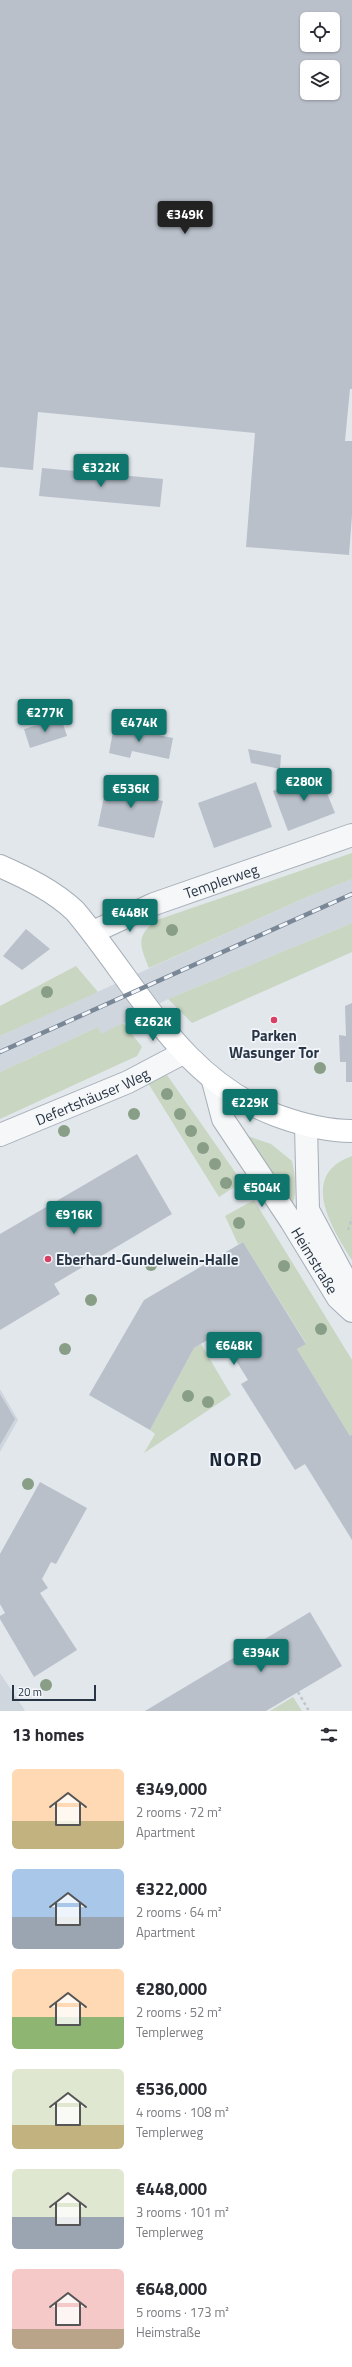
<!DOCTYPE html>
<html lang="en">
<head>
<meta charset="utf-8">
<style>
  body { margin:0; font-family:"Titillium Web",sans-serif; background:#f7f7f7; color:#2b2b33; height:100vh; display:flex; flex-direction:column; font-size:15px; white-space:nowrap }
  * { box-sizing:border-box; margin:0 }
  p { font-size:13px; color:#7c7c81 }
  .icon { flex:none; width:22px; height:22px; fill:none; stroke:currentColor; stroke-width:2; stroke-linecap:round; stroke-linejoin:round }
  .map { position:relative; height:1711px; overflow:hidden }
  .panel { display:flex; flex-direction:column; background:#fff; flex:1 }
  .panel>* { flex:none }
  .fabs { position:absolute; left:300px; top:12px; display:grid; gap:8px }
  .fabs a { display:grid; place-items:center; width:40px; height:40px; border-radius:6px; background:#fff; box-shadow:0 1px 3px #0004; font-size:20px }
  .scale { position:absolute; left:12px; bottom:10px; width:84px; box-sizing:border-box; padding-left:4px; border:2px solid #283545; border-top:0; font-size:11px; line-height:14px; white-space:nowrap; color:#283545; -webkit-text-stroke:3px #f2f5f9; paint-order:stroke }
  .price { position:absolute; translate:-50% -34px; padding:0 9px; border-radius:4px; background:#0f766e; color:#fff; font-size:13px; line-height:26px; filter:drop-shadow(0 1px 2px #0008) }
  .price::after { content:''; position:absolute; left:50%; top:24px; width:12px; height:9px; margin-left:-6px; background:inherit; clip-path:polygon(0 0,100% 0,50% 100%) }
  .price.selected { background:#222; color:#fff }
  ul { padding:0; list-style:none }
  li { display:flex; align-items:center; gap:12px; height:100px; padding:0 12px }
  li span { display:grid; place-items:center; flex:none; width:112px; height:80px; border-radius:6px; color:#555 }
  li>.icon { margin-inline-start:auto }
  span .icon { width:48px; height:48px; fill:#fffc; stroke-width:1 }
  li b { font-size:17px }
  h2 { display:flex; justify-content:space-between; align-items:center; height:48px; padding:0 12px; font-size:17px }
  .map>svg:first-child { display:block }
  .built { fill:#d0d6de }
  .green { fill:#c9d6c2 }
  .building { fill:#b9c0ca; fill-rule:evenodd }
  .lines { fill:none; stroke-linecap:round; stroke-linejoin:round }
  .minor-casing { stroke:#a6aeb7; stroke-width:24 }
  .secondary-casing { stroke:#a6aeb7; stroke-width:24 }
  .path { stroke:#c0c5ca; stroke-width:2.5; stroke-dasharray:3 3; stroke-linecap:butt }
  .minor { stroke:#f5f7f9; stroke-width:22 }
  .secondary { stroke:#fff; stroke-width:22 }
  .rail-casing { stroke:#7a8797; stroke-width:4.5 }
  .rail { stroke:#f2f5f9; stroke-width:3; stroke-dasharray:9; stroke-linecap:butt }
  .tree { fill:#899e87 }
  .poi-dot { fill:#d93e63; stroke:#f2f5f9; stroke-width:1.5 }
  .labels { text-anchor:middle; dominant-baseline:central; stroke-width:3.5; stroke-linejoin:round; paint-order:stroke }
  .street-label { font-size:15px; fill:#283545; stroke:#f2f5f9 }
  .poi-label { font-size:15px; font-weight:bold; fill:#283545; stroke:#f2f5f9 }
  .district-label { font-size:19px; font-weight:bold; letter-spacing:1px; fill:#1b2636; stroke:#f2f5f9 }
</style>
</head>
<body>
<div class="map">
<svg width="352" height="1711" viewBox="0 0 352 1711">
  <rect width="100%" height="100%" fill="#e2e7ec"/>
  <g class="built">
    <polygon points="352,879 352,923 168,999 101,1035 98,1027 0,1072 0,1036 307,897"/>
    <polygon points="0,1389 18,1420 0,1452"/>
    <polygon points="0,1673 22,1706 25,1711 0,1711"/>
  </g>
  <g class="green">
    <path d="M352,853v26l-45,18 -158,71c-9,-22 -14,-32 8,-48z"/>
    <polygon points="352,923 352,952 192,1023 168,999"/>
    <polygon points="76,966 98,992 0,1036 0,1006"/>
    <polygon points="123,1023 142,1047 137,1056 0,1119 0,1072 98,1027 101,1034"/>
    <polygon points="167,1075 242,1182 219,1197 148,1083"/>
    <path d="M242,1134l29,10 21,17c4,18 5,30 0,47z"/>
    <path d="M352,1156v104c-20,-32 -54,-85 0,-104z"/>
    <polygon points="254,1200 352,1360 352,1434 350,1436 297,1349 306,1343 243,1242 238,1244 225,1216"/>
    <polygon points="201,1344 231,1395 144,1453 155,1434 150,1430 194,1348"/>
    <polygon points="293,1697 302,1711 270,1711"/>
  </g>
  <g class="building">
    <path d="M0,0h352v389h-2l-5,52h7v74l-3,40 -103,-8 9,-114 -217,-21 -5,58 -33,-3zM307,19h26v26h-26zM307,67h26v26h-26z"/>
    <polygon points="42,468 163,479 160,507 39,496"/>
    <polygon points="61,718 67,736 30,748 24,729"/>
    <polygon points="114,726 173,738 169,759 132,751 130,758 109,753"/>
    <polygon points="248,749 281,755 280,769 251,763"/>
    <polygon points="319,773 335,813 288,831 273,791"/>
    <polygon points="128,775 150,780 146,797 163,801 154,838 98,826 106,787 125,792"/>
    <polygon points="256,782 272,827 214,848 198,803"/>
    <polygon points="26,929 50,949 22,970 3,956"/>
    <polygon points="352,1003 352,1082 346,1082 346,1062 340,1062 339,1035 346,1036 345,1006"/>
    <polygon points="137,1154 172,1214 54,1284 60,1294 0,1330 0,1234"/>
    <polygon points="243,1242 306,1344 297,1349 350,1436 352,1434 352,1540 305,1464 295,1470 241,1384 248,1380 219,1333 194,1348 150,1430 89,1395 144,1300"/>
    <polygon points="0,1394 15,1419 0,1445"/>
    <polygon points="40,1482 87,1508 56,1564 51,1562 42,1579 48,1588 40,1593 77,1650 34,1677 0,1619 0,1616 5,1613 0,1604 0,1554"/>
    <polygon points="310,1612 342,1666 266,1711 145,1711"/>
  </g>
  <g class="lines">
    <g class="minor-casing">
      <g id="minor">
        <path id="s1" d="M93,932l61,-28 198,-69"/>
        <path id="s2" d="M213,1081l10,38 68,102 47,77 14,13"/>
        <polyline points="306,1126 308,1210 352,1292"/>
        <path id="s3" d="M0,1135l128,-53 55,-29"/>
      </g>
    </g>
    <g class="secondary-casing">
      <path id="secondary" d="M0,866c27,12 54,25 75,45 64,76 105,169 203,205 25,9 48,15 74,15"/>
    </g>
    <g class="path">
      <polyline points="348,1230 352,1218"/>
      <polyline points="298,1692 309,1711"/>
    </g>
    <use href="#minor" class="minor"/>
    <use href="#secondary" class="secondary"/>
    <g class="rail-casing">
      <polyline id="rail" points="0,1052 352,894"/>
    </g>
    <use href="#rail" class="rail"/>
  </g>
  <g class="tree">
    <circle cx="172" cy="930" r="6"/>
    <circle cx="47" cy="992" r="6"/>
    <circle cx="235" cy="1054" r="6"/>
    <circle cx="320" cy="1068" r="6"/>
    <circle cx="167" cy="1094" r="6"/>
    <circle cx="134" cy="1114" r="6"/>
    <circle cx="180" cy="1114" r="6"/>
    <circle cx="64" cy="1131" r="6"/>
    <circle cx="191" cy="1131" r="6"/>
    <circle cx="203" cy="1148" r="6"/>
    <circle cx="215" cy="1164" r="6"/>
    <circle cx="226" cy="1183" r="6"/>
    <circle cx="239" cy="1223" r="6"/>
    <circle cx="151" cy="1265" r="6"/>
    <circle cx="284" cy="1266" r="6"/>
    <circle cx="91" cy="1300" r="6"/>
    <circle cx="321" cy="1329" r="6"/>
    <circle cx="65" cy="1349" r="6"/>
    <circle cx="188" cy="1396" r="6"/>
    <circle cx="208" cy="1402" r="6"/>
    <circle cx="28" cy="1484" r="6"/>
    <circle cx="46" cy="1685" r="6"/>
  </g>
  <g class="poi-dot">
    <circle cx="274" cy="1020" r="4"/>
    <circle cx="48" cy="1259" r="4"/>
  </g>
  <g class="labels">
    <g class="street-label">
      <text stroke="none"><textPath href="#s1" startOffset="138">Templerweg</textPath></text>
      <text stroke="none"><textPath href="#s3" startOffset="100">Defertshäuser Weg</textPath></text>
      <text stroke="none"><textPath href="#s2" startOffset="208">Heimstraße</textPath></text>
    </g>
    <g class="poi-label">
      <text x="274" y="1035">Parken<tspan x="274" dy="17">Wasunger Tor</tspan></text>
      <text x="56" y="1259" text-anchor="start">Eberhard-Gundelwein-Halle</text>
    </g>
    <g class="district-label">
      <text x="236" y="1458">NORD</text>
    </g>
  </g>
</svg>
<div class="fabs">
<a><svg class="icon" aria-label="locate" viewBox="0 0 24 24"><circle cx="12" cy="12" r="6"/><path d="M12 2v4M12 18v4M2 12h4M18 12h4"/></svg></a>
<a><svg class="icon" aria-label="layers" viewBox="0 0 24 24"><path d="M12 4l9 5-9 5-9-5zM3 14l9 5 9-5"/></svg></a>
</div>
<div class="scale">20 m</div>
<b class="price selected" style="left:185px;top:235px">€349K</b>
<b class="price" style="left:101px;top:488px">€322K</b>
<b class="price" style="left:45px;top:733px">€277K</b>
<b class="price" style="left:139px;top:743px">€474K</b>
<b class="price" style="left:304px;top:802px">€280K</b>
<b class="price" style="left:131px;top:809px">€536K</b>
<b class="price" style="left:130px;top:933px">€448K</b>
<b class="price" style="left:153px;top:1042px">€262K</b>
<b class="price" style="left:250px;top:1123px">€229K</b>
<b class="price" style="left:262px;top:1208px">€504K</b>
<b class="price" style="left:74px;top:1235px">€916K</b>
<b class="price" style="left:234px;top:1366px">€648K</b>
<b class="price" style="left:261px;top:1673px">€394K</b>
</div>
<section class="panel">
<h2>13 homes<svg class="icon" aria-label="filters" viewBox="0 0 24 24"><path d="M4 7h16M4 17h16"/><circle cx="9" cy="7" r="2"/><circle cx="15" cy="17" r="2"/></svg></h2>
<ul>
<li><span style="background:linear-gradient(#ffd9b3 65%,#c2b280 0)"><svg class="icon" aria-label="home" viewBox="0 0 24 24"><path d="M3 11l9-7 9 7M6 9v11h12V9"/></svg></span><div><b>€349,000</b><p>2 rooms · 72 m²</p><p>Apartment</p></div></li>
<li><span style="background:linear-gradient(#a9c7e8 60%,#9aa5b1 0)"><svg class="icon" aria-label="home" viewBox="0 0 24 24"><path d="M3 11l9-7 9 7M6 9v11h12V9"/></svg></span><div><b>€322,000</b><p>2 rooms · 64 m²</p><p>Apartment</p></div></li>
<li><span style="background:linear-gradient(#ffd9b3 60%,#8fb573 0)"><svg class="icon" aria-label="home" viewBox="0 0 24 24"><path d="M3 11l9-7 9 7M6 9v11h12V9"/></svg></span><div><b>€280,000</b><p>2 rooms · 52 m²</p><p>Templerweg</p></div></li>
<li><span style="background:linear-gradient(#dfe7d0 70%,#c2b280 0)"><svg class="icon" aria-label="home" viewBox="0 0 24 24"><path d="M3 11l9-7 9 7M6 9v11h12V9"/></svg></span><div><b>€536,000</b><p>4 rooms · 108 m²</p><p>Templerweg</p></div></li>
<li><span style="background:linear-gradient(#dfe7d0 60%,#9aa5b1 0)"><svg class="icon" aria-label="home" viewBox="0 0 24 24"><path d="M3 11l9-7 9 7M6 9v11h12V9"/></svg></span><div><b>€448,000</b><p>3 rooms · 101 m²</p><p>Templerweg</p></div></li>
<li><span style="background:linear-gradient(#f6c9c9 75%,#b9a48a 0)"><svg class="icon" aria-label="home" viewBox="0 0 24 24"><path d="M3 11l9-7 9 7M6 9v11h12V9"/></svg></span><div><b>€648,000</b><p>5 rooms · 173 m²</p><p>Heimstraße</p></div></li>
</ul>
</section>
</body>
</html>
